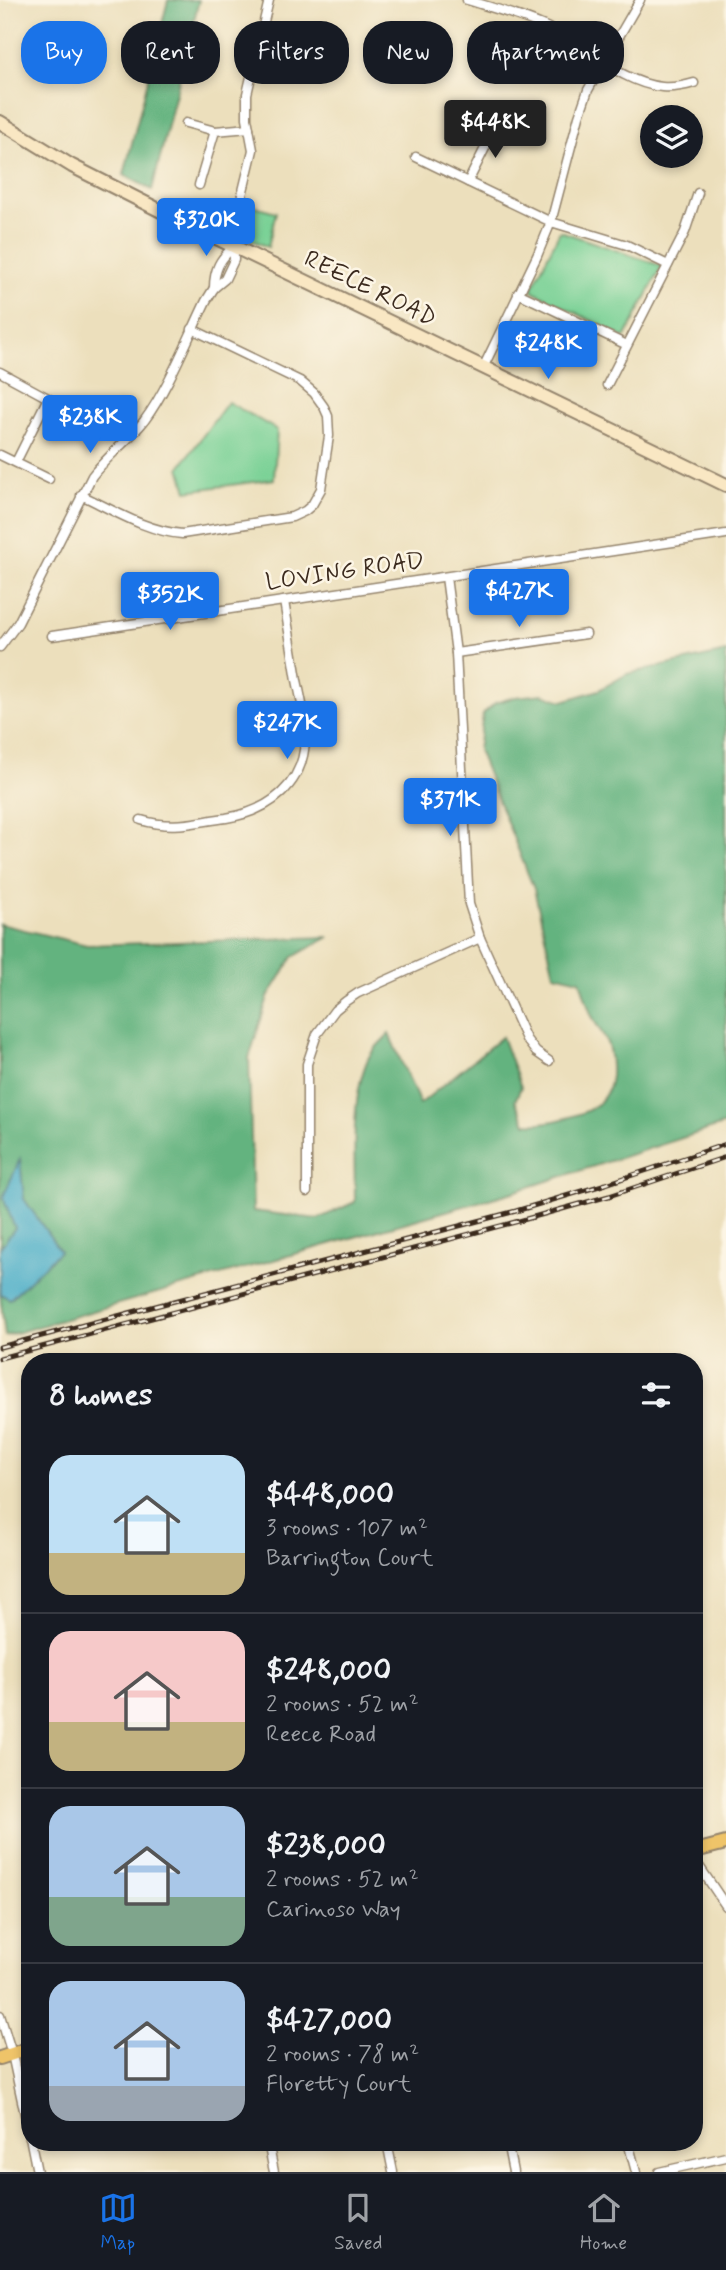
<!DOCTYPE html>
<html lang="en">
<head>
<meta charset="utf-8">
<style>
  body { margin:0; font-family:Mynerve,sans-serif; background:#20242c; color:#f1f3f6; height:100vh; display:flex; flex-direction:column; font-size:26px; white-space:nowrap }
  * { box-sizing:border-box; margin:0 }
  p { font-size:23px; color:#9ea1a6 }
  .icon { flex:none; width:38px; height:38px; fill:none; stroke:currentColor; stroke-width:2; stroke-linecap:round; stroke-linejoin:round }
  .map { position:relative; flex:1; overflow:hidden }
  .panel { position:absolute; left:21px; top:1353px; width:682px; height:798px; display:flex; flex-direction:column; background:#171b24; border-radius:28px; box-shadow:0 4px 10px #0003 }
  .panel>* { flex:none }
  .top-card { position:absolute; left:21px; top:21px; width:684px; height:63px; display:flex; gap:14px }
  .tools { position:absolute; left:640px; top:105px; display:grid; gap:14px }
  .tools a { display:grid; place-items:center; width:63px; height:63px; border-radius:50%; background:#171b24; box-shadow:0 4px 10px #0003; font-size:35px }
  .price { position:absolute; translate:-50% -60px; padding:0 16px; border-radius:7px; background:#1a73e8; color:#fff; font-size:23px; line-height:46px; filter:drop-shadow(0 2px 4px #0008) }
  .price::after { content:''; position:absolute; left:50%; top:42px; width:21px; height:16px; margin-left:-10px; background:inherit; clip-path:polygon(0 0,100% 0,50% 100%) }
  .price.active { background:#222; color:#fff }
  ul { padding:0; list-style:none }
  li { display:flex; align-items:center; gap:21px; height:175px; padding:0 28px }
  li+li { border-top:2px solid #363941 }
  li span { display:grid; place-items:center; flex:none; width:196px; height:140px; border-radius:21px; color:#555 }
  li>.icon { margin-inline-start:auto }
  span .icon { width:84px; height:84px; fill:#fffc; stroke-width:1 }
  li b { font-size:30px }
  h2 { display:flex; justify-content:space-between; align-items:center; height:84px; padding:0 28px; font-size:30px }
  .pill { padding:0 24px; border-radius:28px; background:#171b24; box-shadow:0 4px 10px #0003; font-size:24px; line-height:63px }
  .pill.active { background:#1a73e8; color:#fff }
  .tabs { display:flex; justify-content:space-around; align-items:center; height:98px; border-top:2px solid #363941; background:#171b24; font-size:19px; color:#9ea1a6 }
  .tabs a { display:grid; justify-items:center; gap:4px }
  .tabs .active { color:#1a73e8 }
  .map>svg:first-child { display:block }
  .green { fill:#7ad196; stroke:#5a7e5a; stroke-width:2 }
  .forest { fill:#63b37f; stroke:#4f6e4e; stroke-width:2 }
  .water { fill:#49adc8; stroke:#426c73; stroke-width:2 }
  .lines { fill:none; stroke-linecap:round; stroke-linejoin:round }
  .minor-casing { stroke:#94846d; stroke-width:11 }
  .secondary-casing { stroke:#94846d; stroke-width:16 }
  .primary-casing { stroke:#94846d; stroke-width:16 }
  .minor { stroke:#fff; stroke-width:8 }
  .secondary { stroke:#f9e7c3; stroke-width:12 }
  .primary { stroke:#efc469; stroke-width:12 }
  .rail-casing { stroke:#3b2a1e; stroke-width:5 }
  .rail { stroke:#fcf5e5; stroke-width:2.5; stroke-dasharray:8; stroke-linecap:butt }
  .labels { text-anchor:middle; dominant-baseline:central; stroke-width:5; stroke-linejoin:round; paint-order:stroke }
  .street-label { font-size:24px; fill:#3b2a1e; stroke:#fcf5e5 }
</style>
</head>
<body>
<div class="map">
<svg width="726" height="2172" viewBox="0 0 726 2172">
  <rect width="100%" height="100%" fill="#fcf5e5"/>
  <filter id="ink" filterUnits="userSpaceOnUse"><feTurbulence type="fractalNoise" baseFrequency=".0143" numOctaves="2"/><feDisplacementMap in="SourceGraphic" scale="14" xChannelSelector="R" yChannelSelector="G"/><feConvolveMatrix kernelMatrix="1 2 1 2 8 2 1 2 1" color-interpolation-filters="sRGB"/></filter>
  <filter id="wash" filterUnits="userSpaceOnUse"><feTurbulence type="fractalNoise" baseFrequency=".00686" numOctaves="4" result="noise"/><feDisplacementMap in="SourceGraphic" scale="28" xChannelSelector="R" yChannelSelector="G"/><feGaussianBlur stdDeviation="1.57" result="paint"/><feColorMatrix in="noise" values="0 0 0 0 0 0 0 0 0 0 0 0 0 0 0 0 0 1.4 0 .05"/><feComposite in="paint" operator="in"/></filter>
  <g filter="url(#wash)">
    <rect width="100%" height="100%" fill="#ecdfbc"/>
    <g class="green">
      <polygon points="247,204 276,212 268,247 238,234"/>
      <polygon points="560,231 662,266 625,338 531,290"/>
      <polygon points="228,402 277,430 274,479 187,491 180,467"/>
    </g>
    <g class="forest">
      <polygon points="168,0 199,0 152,190 124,175"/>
      <path d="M726,652v472l-216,69 -505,143 -5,-42 10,5 50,-48 -36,-52 -4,-38 -17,36 12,31 -15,20v-324l87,21 242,-8 -36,20 -25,40 -19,61 4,153 65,8 37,-17c0,-43 -5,-103 13,-143 4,-9 14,-18 21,-25l31,70 82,-67 19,50 -6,14 11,22c18,2 36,-3 53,-9 31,-10 36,-34 30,-65 -2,-11 -12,-22 -17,-33 -5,-11 -8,-24 -12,-36l-26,-6 -20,-85 -56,-139 5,-36 12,-11 20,-6 28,-3 20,7 36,-11 28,-16z"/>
    </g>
    <polygon class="water" points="20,1159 24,1199 60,1251 10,1299 0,1294 0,1248 15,1228 3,1197"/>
  </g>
  <g filter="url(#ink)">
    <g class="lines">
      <g class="minor-casing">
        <g id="minor">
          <path d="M467,0c26,8 52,15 77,26 38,17 76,57 118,61 11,1 22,-1 32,-4"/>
          <polyline points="186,123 215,131"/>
          <polyline points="416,157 551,222 627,245 668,265"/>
          <polyline points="468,182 497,124"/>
          <polyline points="199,185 215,131 249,128"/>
          <path d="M214,288c0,-18 6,-30 20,-41"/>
          <polyline points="518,293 627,345"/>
          <polyline points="483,368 537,256 551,222 579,116 588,90 640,0"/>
          <polyline points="0,372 48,398 16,462"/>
          <polyline points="607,385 685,232 698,193"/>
          <polyline points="0,455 49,479"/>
          <path d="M81,495c32,15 65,36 101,39l110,-17 13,-6 7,-6 9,-16 8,-53 -1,-20 -4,-9 -10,-14 -14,-12 -108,-52"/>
          <polyline points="446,577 456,653 469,904 480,938 526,1039 536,1052 549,1061"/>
          <polyline points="52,636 726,534"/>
          <path d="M0,647l18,-24 74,-147c15,-20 36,-35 52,-55 24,-32 44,-83 62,-120l8,-13 11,-9 9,-19 -1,-28 20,-82 -6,-32v-24l22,-94"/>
          <polyline points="456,653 586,634"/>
          <path d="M141,820c32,10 53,2 85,-2 43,-7 78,-33 79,-79 1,-20 -4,-40 -8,-59 -4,-26 -9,-53 -13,-79"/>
          <polyline points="307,1192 307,1064 317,1034 335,1010 346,1001 358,993 480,938"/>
          <polyline points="695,1860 726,1906"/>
          <polyline points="0,2015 12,2054 30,2138"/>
          <polyline points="31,2142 37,2172"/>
          <polyline points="268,2142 274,2172"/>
          <polyline points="387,2142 393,2172"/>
          <polyline points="507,2142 513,2172"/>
          <polyline points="628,2142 636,2172"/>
          <polyline points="659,2172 726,2157"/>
        </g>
      </g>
      <g class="secondary-casing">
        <polyline id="secondary" points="0,122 72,166 169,215 726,485"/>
      </g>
      <g class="primary-casing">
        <g id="primary">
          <polyline points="695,1851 726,1843"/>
          <polyline points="0,2058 30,2048"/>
        </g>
      </g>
      <use href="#minor" class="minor"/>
      <use href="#secondary" class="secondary"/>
      <use href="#primary" class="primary"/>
      <g class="rail-casing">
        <g id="rail">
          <polyline points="0,1347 516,1211 606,1184 726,1144"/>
          <polyline points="0,1358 519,1221 609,1196 726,1157"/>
        </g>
      </g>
      <use href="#rail" class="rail"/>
    </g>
  </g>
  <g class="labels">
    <g class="street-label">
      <text transform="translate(370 289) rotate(26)">REECE ROAD</text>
      <text transform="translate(345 572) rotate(-8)">LOVING ROAD</text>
    </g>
  </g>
</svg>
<div class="tools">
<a><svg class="icon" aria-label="layers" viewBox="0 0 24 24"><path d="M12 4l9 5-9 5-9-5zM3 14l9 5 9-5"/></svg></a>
</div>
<b class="price active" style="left:495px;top:160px">$448K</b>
<b class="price" style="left:206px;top:258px">$320K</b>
<b class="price" style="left:548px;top:381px">$248K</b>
<b class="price" style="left:90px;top:455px">$238K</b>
<b class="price" style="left:519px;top:629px">$427K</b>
<b class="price" style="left:170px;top:632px">$352K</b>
<b class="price" style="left:287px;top:761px">$247K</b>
<b class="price" style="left:450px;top:838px">$371K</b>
<div class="top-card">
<a class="pill active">Buy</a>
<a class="pill">Rent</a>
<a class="pill">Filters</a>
<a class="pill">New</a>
<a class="pill">Apartment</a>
</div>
<section class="panel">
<h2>8 homes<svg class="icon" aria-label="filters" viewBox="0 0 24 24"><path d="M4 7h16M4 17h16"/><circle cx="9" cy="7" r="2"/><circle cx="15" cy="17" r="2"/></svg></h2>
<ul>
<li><span style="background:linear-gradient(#bfe0f5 70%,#c2b280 0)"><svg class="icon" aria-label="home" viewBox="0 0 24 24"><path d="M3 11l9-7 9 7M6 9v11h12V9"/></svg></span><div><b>$448,000</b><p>3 rooms · 107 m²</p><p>Barrington Court</p></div></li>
<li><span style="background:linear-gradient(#f6c9c9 65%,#c2b280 0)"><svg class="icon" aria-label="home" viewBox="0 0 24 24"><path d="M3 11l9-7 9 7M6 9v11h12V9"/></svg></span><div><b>$248,000</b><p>2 rooms · 52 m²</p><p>Reece Road</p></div></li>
<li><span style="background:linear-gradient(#a9c7e8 65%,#7fa58c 0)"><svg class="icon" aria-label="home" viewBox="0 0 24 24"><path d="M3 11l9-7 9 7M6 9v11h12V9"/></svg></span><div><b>$238,000</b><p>2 rooms · 52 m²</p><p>Carinoso Way</p></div></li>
<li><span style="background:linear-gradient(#a9c7e8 75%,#9aa5b1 0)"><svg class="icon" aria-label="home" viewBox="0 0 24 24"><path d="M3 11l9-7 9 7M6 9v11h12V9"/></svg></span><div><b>$427,000</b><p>2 rooms · 78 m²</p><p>Floretty Court</p></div></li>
</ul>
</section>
</div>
<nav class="tabs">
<a class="active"><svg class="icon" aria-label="map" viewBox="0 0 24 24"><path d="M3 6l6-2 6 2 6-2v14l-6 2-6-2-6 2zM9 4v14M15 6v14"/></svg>Map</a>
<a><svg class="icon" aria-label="saved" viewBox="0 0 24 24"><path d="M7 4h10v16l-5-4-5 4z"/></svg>Saved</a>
<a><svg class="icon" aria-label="home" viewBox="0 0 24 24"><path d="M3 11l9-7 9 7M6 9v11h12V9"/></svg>Home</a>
</nav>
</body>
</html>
